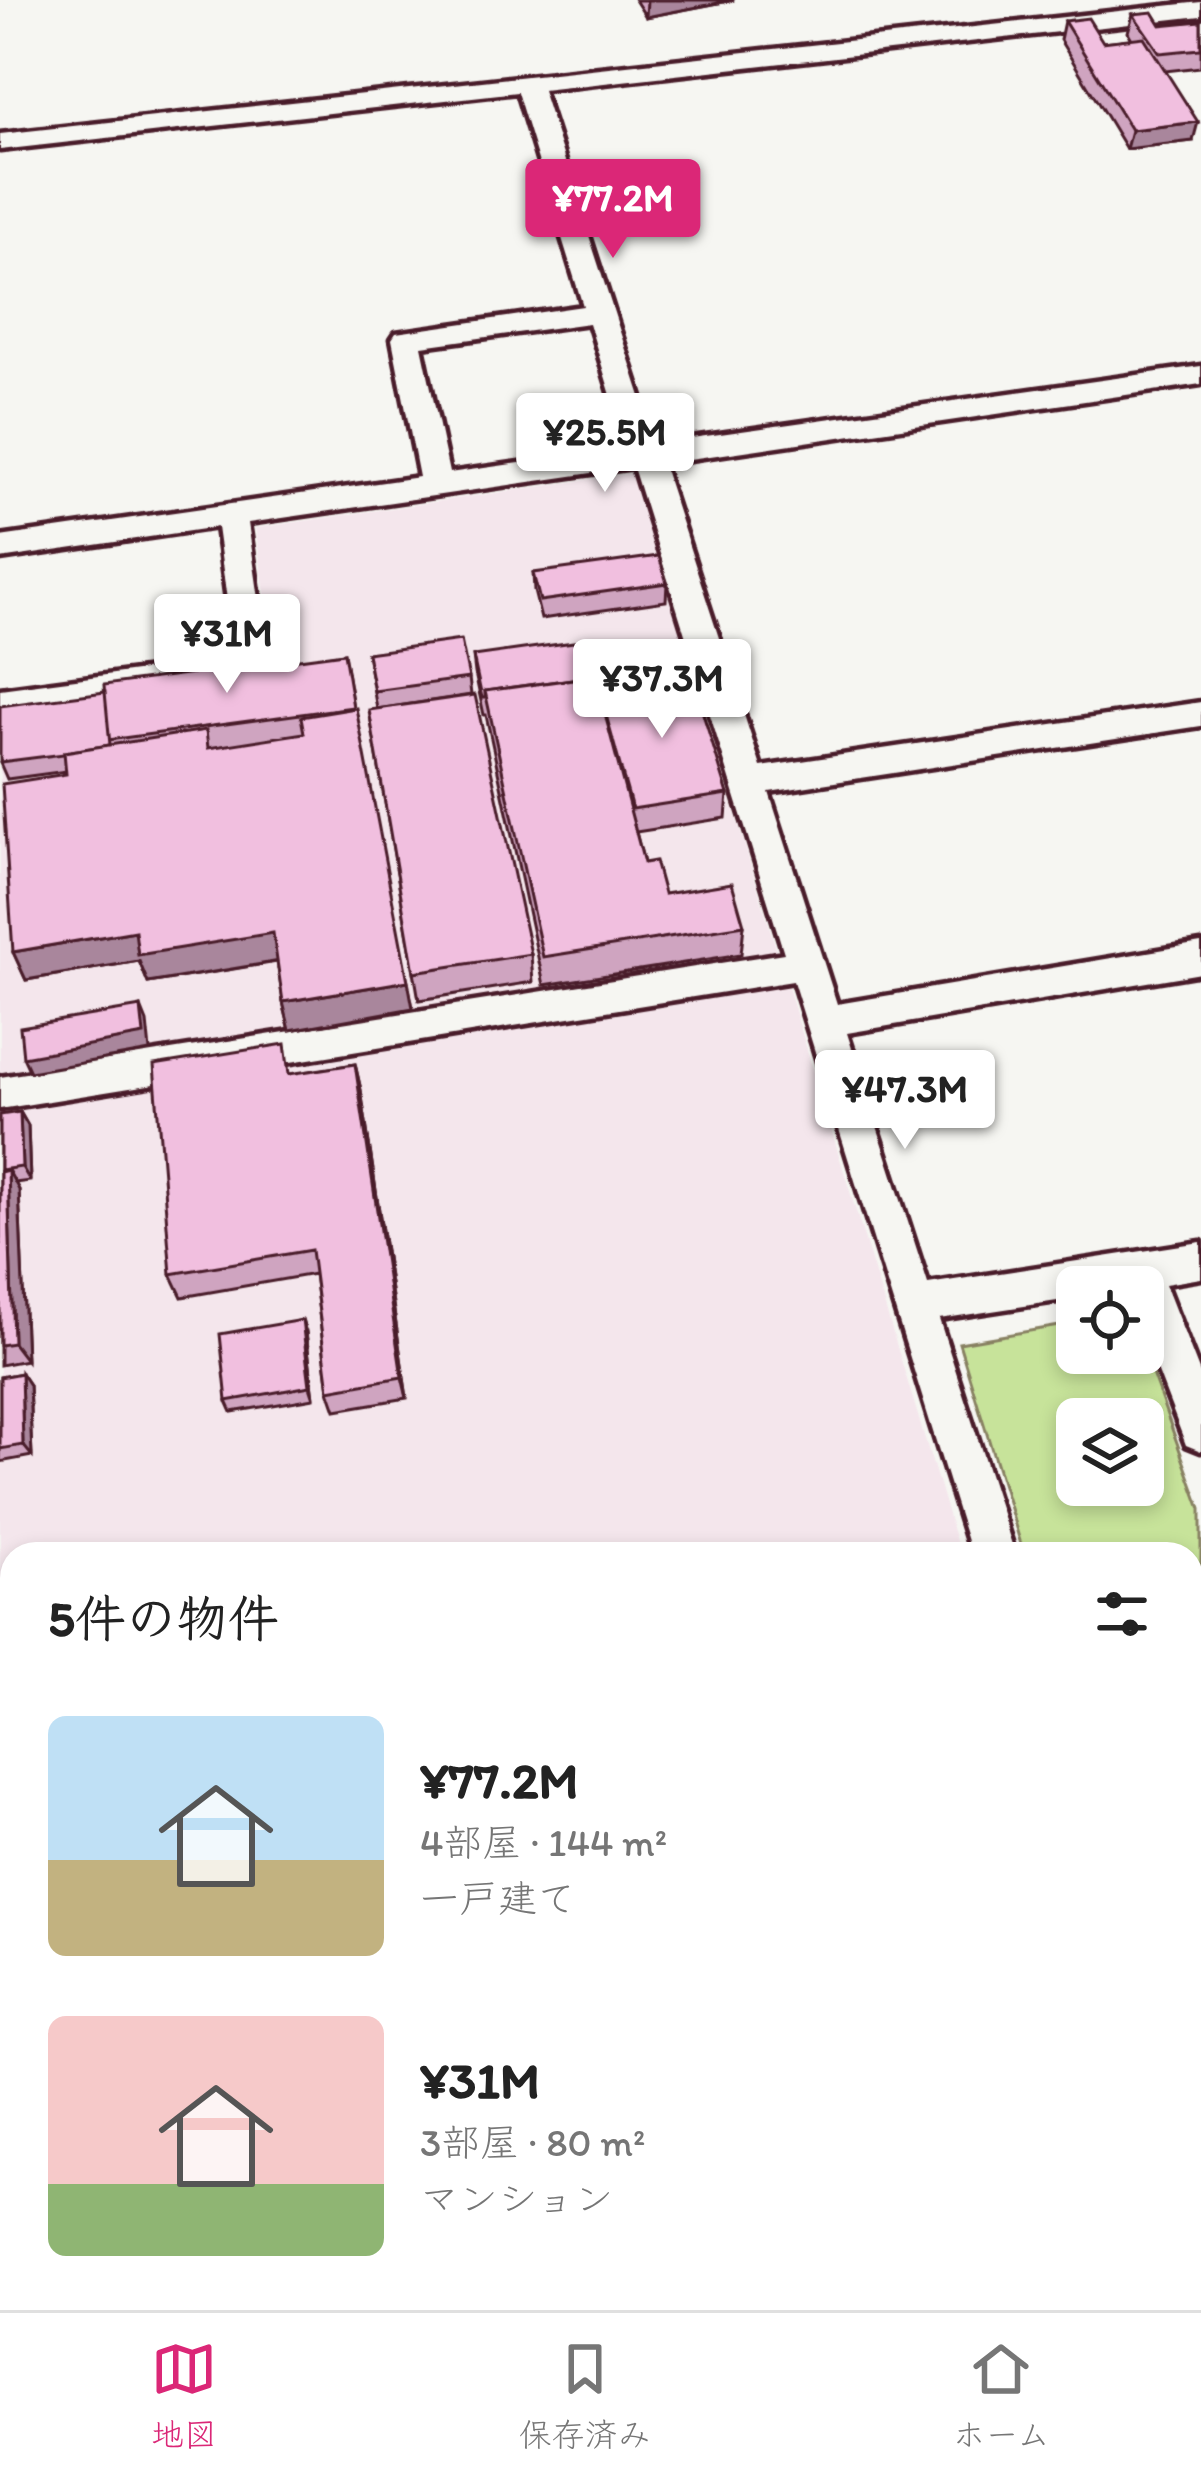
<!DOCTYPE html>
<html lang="ja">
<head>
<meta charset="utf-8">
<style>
  body { margin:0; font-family:Itim,"Klee One",sans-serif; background:#f6f6f6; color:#222; height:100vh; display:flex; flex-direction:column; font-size:45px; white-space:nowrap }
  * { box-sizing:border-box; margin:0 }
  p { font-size:39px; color:#767676 }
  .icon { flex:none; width:66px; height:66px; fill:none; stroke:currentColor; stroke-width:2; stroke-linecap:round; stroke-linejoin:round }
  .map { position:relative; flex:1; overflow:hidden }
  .side { position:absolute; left:0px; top:1542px; width:1203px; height:768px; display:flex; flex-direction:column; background:#fff; border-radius:36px 36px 0 0; box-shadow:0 6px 18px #0003 }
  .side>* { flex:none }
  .fabs { position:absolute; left:1056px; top:1266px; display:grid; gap:24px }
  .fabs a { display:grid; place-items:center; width:108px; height:108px; border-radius:18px; background:#fff; box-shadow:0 6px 18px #0003; font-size:60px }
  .price { position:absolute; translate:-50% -102px; padding:0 27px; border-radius:12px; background:#fff; color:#222; font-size:39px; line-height:78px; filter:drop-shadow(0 3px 6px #0008) }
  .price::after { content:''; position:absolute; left:50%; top:72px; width:36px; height:27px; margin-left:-18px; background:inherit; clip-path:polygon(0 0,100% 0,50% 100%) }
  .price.current { background:#db2777; color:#fff }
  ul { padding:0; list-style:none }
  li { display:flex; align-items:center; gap:36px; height:300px; padding:0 48px }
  li span { display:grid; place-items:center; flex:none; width:336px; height:240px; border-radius:18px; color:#555 }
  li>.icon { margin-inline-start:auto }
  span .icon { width:144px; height:144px; fill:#fffc; stroke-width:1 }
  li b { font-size:51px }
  h2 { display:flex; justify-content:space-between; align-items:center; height:144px; padding:0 48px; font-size:51px }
  .menu { display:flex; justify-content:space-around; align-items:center; height:168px; border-top:3px solid #e0e0e0; background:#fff; font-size:33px; color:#767676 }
  .menu a { display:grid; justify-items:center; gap:6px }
  .menu .current { color:#db2777 }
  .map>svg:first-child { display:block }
  .built { fill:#f4e6ec }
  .green { fill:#c7e39a; stroke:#888162; stroke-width:3; fill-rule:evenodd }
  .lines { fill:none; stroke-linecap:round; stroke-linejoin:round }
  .lane-casing { stroke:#4a1f2b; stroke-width:9 }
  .street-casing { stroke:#4a1f2b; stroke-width:9 }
  .lane { fill:#f6f6f2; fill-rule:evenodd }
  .street { fill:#f6f6f2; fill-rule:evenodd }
  .wall { fill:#cfa4c0; stroke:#4a1f2b; stroke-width:3 }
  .shaded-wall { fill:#a9869c; stroke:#4a1f2b; stroke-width:3 }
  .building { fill:#f1bfdf; stroke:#4a1f2b; stroke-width:3 }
</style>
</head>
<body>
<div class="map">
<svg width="1201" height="2310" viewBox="0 0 1201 2310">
  <rect width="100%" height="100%" fill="#f6f6f2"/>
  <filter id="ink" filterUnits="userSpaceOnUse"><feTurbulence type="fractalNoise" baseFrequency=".00833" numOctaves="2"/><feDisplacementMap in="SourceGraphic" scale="24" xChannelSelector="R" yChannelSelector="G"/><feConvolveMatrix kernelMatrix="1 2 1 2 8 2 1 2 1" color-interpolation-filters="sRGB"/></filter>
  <g filter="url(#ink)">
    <polygon class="built" points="632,473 960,1554 12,1554 12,2298 100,2298 85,2310 0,2310 0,715 278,677 255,528"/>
    <path class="green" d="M1077,1323v30h66v-4l58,160v102l-10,2v-59h-167l-65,-211zM1077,1419h66v66h-66z"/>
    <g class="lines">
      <g class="lane-casing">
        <g id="lane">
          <polygon points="0,1636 12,1639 12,1663 0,1660"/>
          <polygon points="1201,2221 1201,2249 1191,2250 1191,2222"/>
        </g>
      </g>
      <g class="street-casing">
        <g id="street">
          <path d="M1201,2v14l-659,74 114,353 545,-77v18l-539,79 99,304 440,-65v24l-432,66 68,212 364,-61v30l-354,60 81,251 273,-42v36l-36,6 36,92v75l-15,-6 -43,-112v-46h-66v11l-138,21 76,235h-44l-178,-573 -793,128v-32l784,-124 -151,-486 -385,56 21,145 -4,8 -265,37v-24l235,-31 -18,-131 -217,32v-22l419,-60 -27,-138 4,-6 187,-27 -66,-214 -517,58v-16zM589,323l38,125 -178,25 -27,-127z"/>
          <polygon points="1201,1612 1201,1658 1191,1660 1191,1614"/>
          <polygon points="1191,1936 1201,1939 1201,1989 1191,1986"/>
          <polygon points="1201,2008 1201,2058 1191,2059 1191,2009"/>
          <polygon points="102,2298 165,2298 160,2310 97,2310"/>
        </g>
      </g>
      <use href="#lane" class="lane"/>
      <use href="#street" class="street"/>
    </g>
    <g class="wall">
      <polygon points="635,0 734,0 646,17"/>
      <polygon points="1133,14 1161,25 1201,21 1201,67 1165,71 1193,141 1126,149 1060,40 1064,21 1103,42 1132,39 1128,32"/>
      <polygon points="533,573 667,583 666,601 541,619 534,591"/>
      <polygon points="344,653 353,708 413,1008 290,1030 283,1002 277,962 148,983 139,961 26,980 13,952 66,771 7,779 0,763 105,692"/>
      <polygon points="367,653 469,678 471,695 377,709"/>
      <polygon points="473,656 599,681 599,685 728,794 726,818 636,832 644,863 664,894 744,925 741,954 544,985 486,715 484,715 475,673"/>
      <polygon points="369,710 531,954 533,982 419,1000"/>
      <polygon points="355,1064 361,1090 407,1398 336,1410 329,1390 314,1274 182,1297 171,1274 293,1074"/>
      <polygon points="20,1112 28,1126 30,1181 15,1183 19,1190 26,1360 0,1365 0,1115"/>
      <polygon points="306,1332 314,1398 232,1412 227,1401"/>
      <polygon points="21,1373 29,1385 32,1456 0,1462 0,1377"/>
      <polygon points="0,1687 12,1690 12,2045 0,2048"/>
    </g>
    <g class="shaded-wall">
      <polygon points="647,0 734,0 646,17"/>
      <polygon points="1198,122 1193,141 1126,149 1131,130"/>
      <polygon points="135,931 273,933 280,961 148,983 139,961 26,980 13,952"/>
      <polygon points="408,981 413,1008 290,1030 283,1002"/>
      <polygon points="141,1007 147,1022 150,1051 30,1072 23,1057"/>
      <polygon points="355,1064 361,1090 407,1398 402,1377"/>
      <polygon points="20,1112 28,1126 30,1181 22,1167"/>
      <polygon points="8,1170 19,1190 26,1360 13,1343"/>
      <polygon points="302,1320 306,1332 314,1398 310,1386"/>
      <polygon points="21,1373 29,1385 32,1456 23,1445"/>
    </g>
    <g class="building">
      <polygon points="1153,12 1161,25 1201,21 1201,49 1160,53 1133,14"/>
      <polygon points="1088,18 1103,42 1144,37 1198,122 1131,130 1064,21"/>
      <polygon points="659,556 667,583 540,601 533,573"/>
      <polygon points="461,640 469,678 374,691 367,653"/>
      <polygon points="588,640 599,681 597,682 595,676 485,691 485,698 482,698 473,656"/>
      <polygon points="344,653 353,707 108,740 104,685"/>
      <polygon points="690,672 728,794 632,809 598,686"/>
      <polygon points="595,676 644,863 655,861 664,894 732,883 744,925 543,957 485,691"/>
      <polygon points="105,692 110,745 64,752 64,754 0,762 0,706"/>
      <polygon points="475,695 531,954 414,972 369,710"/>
      <polygon points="356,708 408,981 283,1002 273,933 138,955 135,931 13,952 2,784 66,774 64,752 206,730 208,748 304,733 301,717"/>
      <polygon points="141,1007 144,1035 23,1057 20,1027"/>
      <polygon points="285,1044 289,1074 355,1064 402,1377 329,1390 311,1250 171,1274 154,1065"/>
      <polygon points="20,1112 22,1167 0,1170 0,1115"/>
      <polygon points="8,1170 13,1343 0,1345 0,1172"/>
      <polygon points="302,1320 310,1386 227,1401 220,1334"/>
      <polygon points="21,1373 23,1445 0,1449 0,1377"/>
      <polygon points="0,1687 12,1690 12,2036 0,2039"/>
    </g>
  </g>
</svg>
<div class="fabs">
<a><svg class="icon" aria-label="locate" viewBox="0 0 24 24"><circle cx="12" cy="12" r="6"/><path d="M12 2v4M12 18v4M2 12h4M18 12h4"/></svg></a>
<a><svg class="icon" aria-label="layers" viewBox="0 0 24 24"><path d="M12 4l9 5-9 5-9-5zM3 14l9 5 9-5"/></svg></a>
</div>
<b class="price current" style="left:613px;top:261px">¥77.2M</b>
<b class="price" style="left:605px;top:495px">¥25.5M</b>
<b class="price" style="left:227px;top:696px">¥31M</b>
<b class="price" style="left:662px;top:741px">¥37.3M</b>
<b class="price" style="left:905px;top:1152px">¥47.3M</b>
<section class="side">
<h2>5件の物件<svg class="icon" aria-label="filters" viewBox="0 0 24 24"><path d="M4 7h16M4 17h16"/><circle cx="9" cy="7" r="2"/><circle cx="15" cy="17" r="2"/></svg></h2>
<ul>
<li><span style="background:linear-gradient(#bfe0f5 60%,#c2b280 0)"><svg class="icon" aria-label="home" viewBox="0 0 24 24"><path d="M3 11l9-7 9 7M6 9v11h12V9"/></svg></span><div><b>¥77.2M</b><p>4部屋 · 144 m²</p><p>一戸建て</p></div></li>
<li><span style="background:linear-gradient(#f6c9c9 70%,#8fb573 0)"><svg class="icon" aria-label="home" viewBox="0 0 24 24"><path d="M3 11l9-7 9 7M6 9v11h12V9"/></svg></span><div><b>¥31M</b><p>3部屋 · 80 m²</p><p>マンション</p></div></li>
</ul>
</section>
</div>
<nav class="menu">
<a class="current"><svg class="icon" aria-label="map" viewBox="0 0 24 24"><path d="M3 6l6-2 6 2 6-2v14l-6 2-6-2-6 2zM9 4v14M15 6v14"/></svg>地図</a>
<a><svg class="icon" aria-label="saved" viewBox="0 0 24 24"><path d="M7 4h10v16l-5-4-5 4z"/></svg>保存済み</a>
<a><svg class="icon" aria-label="home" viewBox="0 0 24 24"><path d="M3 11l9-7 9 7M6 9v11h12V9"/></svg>ホーム</a>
</nav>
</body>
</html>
